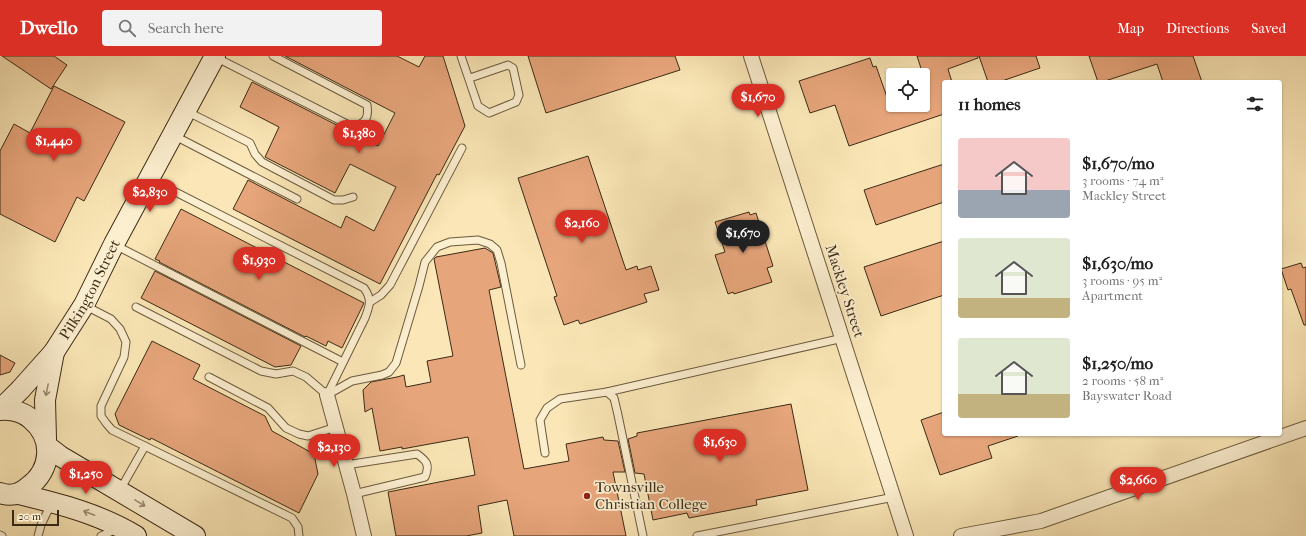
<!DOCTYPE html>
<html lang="en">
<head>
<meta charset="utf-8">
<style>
  body { margin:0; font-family:"IM FELL French Canon",serif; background:#f2f2f2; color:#222; height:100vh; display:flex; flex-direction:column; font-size:15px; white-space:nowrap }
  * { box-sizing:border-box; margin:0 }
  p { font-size:13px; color:#767676 }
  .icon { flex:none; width:22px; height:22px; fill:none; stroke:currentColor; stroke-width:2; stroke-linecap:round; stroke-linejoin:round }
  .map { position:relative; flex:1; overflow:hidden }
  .side { position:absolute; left:942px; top:24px; width:340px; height:356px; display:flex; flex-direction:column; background:#fff; border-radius:4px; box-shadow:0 1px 3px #0004 }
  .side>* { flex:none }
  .controls { position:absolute; left:886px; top:12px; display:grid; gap:8px }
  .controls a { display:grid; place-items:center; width:44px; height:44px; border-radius:4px; background:#fff; box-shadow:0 1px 3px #0004; font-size:20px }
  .scale { position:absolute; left:12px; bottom:10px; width:47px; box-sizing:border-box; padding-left:4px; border:2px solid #3b2b15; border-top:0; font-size:11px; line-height:14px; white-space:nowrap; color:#3b2b15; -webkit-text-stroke:3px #fcefd0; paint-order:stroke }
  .price { position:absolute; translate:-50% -34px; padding:0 9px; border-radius:14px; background:#d93025; color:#fff; font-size:13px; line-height:26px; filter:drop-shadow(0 1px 2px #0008) }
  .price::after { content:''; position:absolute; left:50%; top:24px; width:12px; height:9px; margin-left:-6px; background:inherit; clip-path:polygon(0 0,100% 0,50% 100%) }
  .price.on { background:#222; color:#fff }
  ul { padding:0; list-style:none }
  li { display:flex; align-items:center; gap:12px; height:100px; padding:0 16px }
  li span { display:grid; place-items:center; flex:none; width:112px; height:80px; border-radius:4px; color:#555 }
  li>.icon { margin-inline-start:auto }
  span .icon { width:48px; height:48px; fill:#fffc; stroke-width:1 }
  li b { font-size:17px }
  h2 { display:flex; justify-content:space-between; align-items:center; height:48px; padding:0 16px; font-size:17px }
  header { display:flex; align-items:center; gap:24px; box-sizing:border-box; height:56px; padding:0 20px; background:#d93025; color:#fff }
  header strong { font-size:19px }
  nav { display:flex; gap:22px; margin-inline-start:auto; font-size:14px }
  .search { width:280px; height:36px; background:#f2f2f2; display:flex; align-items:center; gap:10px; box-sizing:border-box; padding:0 14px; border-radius:4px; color:#767676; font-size:15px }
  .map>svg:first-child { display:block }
  .building { fill:#e7a57b; stroke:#3b2b15 }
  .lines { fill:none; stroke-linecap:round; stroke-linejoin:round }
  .lane-casing { stroke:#6b5a3d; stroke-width:9 }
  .street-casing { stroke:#6b5a3d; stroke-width:16 }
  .secondary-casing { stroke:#3b2b15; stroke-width:22 }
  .lane { stroke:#fcefd0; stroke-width:7 }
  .street { stroke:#fcefd0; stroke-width:14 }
  .secondary { stroke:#fcefd0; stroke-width:20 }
  .oneway { stroke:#9c8d72 }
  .poi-dot { fill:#8f2418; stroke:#fcefd0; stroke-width:1.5 }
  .labels { text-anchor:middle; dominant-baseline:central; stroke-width:3.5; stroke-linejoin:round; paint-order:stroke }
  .street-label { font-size:15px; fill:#3b2b15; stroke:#fcefd0 }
  .poi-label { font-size:15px; fill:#3b2b15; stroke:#fcefd0; text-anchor:start }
</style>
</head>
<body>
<header>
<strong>Dwello</strong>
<div class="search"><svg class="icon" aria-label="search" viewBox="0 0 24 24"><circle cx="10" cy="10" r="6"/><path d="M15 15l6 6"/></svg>Search here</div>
<nav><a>Map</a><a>Directions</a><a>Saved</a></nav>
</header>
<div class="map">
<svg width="1306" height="480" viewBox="0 0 1306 480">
  <rect width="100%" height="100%" fill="#fae6b6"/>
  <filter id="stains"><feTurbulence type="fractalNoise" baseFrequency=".005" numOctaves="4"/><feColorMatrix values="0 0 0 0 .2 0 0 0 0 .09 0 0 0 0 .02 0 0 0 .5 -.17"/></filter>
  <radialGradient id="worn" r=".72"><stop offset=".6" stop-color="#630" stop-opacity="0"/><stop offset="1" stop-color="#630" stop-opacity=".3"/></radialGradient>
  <g class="building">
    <polygon points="2,0 54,0 67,9 51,33"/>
    <polygon points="285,0 397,0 419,11 425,0 443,0 465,70 439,119 437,118 380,228 233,153 248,124 341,172 346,160 374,175 396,131 350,108 335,137 265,101 279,71 240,51 252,26 378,90 395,57"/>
    <polygon points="528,0 675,0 680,14 546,57"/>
    <polygon points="917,0 978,0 978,2 948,13 952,26 944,26 944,58 849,90 835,49 810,57 799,25 870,2 873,11 876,10 887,41 893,39 893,49 923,49 923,29 926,28"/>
    <polygon points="979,0 1036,0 1040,12 999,26 988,26"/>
    <polygon points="1089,0 1193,0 1202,26 1163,26 1157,8 1102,26 1098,26"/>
    <polygon points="54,30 125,66 84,145 77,141 55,186 0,158 0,95 14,68 30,77"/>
    <polygon points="588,100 626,214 637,210 638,214 651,210 659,234 644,238 647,246 580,268 578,264 564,269 554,241 557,240 518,122"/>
    <polygon points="944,108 944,146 876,169 864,134"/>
    <polygon points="181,153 364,247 342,292 328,285 326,290 306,280 305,281 159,206 160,205 155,203"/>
    <polygon points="749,156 750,159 756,157 773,210 767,212 772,226 734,238 733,236 728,238 715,199 725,196 715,166"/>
    <polygon points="944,185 944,239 881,260 864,211"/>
    <polygon points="485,192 493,197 501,231 489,234 524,413 569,405 566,388 603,381 604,384 618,385 625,416 613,416 626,480 514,480 507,444 478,450 482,477 466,480 396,480 388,436 475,419 468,381 402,393 402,391 380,395 372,352 365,356 363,334 371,326 397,321 404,319 406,331 431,326 427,305 453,300 434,203 436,201"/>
    <polygon points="1301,207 1303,212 1306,211 1306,269 1304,269 1291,233 1288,234 1281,213"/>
    <polygon points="155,215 301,290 291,309 275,311 141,242"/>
    <polygon points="152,285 200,309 193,323 265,360 272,375 314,398 318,418 299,457 151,382 150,384 119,369 115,358"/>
    <polygon points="0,299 15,307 10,316 0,319"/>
    <polygon points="791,348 808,434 756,444 757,449 689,462 687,457 653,464 644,418 635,417 628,383 637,380 637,377"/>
    <polygon points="944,356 944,378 1018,378 1018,380 988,390 992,402 940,419 921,364"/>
  </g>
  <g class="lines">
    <g class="lane-casing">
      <g id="lane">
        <polyline points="461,0 478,50 489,57 516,46 519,39 513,12 508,9 470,22"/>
        <path d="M217,2l136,69c13,-4 16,-9 14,-22l-94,-49"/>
        <polyline points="186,55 250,87 255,98 262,106 334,144 343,144 353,141"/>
        <polyline points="173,79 297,143"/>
        <path d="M150,123l214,109c8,11 6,17 1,30l-38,77"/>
        <polyline points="115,189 343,306"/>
        <polyline points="370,246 381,239 390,229 462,92"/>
        <polyline points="84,249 111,263 120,273 126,286 124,301 101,350 101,360 106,367 112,374 292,462 298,471 299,480"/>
        <polyline points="136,251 261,315 276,318 293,315 306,321 327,339"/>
        <polyline points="209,321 268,352 286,372 299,378 308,380 336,371"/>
        <polyline points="607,336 843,282"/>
        <polyline points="327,339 352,325 382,319 389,316 396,307 419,230 425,206 437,191 450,186 478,184 490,188 497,194 501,207 521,309"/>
        <polyline points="545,397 540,364 547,352 560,343 607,336 614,342 618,359 643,480"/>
        <path d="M346,409l71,-11c10,7 13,11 8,23l-71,17"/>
        <polyline points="120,434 145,390"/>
        <polyline points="0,479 2,480"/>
        <polyline points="38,480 41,469 51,448"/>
        <polyline points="101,480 117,473"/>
        <polyline points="697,480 894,441"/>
      </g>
    </g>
    <g class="street-casing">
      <g id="street">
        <polyline points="751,0 906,480"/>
        <polyline points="327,339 354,438 364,480"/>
        <polyline points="961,480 1041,465 1306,372"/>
      </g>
    </g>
    <g class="secondary-casing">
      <g id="secondary">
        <path id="s1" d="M1,353l19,-19 34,-38 30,-47 30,-61 101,-188"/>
        <path d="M0,354c11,-1 23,2 31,9 23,19 21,51 -3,68 -8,7 -17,10 -28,6"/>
        <polyline points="46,383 45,344 54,296"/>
        <polyline points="47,390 60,400 195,480"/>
        <path d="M19,438c41,10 81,20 117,42"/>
      </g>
    </g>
    <use href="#lane" class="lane"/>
    <use href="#street" class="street"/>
    <use href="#secondary" class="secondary"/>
  </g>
  <defs><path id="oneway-shaft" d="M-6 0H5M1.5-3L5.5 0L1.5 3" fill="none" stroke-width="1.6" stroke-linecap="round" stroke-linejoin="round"/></defs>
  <g class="oneway">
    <use href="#oneway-shaft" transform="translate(47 334) rotate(101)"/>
    <use href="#oneway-shaft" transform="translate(140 447) rotate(31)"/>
    <use href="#oneway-shaft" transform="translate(89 457) rotate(-159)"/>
  </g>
  <circle class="poi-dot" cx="587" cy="440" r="4"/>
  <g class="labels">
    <g class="street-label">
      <text stroke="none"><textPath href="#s1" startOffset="150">Pilkington Street</textPath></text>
      <text transform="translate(845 235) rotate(72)">Mackley Street</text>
    </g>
    <g class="poi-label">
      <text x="595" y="431">Townsville<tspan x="595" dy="17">Christian College</tspan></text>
    </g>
  </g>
  <rect width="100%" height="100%" filter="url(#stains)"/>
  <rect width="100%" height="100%" fill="url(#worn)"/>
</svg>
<div class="controls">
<a><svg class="icon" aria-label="locate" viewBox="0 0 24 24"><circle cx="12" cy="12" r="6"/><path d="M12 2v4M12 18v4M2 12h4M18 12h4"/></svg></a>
</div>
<div class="scale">20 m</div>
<b class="price" style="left:758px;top:62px">$1,670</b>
<b class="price" style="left:359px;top:98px">$1,380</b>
<b class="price" style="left:54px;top:106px">$1,440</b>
<b class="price" style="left:150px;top:157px">$2,830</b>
<b class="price" style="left:582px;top:188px">$2,160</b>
<b class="price on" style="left:743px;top:198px">$1,670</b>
<b class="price" style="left:259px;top:225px">$1,930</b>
<b class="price" style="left:720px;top:407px">$1,630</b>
<b class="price" style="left:334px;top:412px">$2,130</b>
<b class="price" style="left:86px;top:439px">$1,250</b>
<b class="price" style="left:1138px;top:445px">$2,660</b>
<section class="side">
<h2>11 homes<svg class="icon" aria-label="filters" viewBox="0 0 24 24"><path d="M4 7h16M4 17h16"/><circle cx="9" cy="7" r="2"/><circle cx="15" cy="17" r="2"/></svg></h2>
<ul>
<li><span style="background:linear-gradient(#f6c9c9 65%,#9aa5b1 0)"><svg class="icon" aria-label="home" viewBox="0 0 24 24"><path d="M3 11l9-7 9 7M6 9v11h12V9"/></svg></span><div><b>$1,670/mo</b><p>3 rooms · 74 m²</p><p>Mackley Street</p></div></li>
<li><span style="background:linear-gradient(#dfe7d0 75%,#c2b280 0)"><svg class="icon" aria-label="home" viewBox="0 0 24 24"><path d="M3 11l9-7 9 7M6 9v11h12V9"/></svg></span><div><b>$1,630/mo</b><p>3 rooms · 95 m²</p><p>Apartment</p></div></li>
<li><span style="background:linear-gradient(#dfe7d0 70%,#c2b280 0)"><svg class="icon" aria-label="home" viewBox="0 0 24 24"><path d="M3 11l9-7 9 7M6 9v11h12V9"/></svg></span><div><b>$1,250/mo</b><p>2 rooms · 58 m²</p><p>Bayswater Road</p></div></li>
</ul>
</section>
</div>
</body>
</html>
